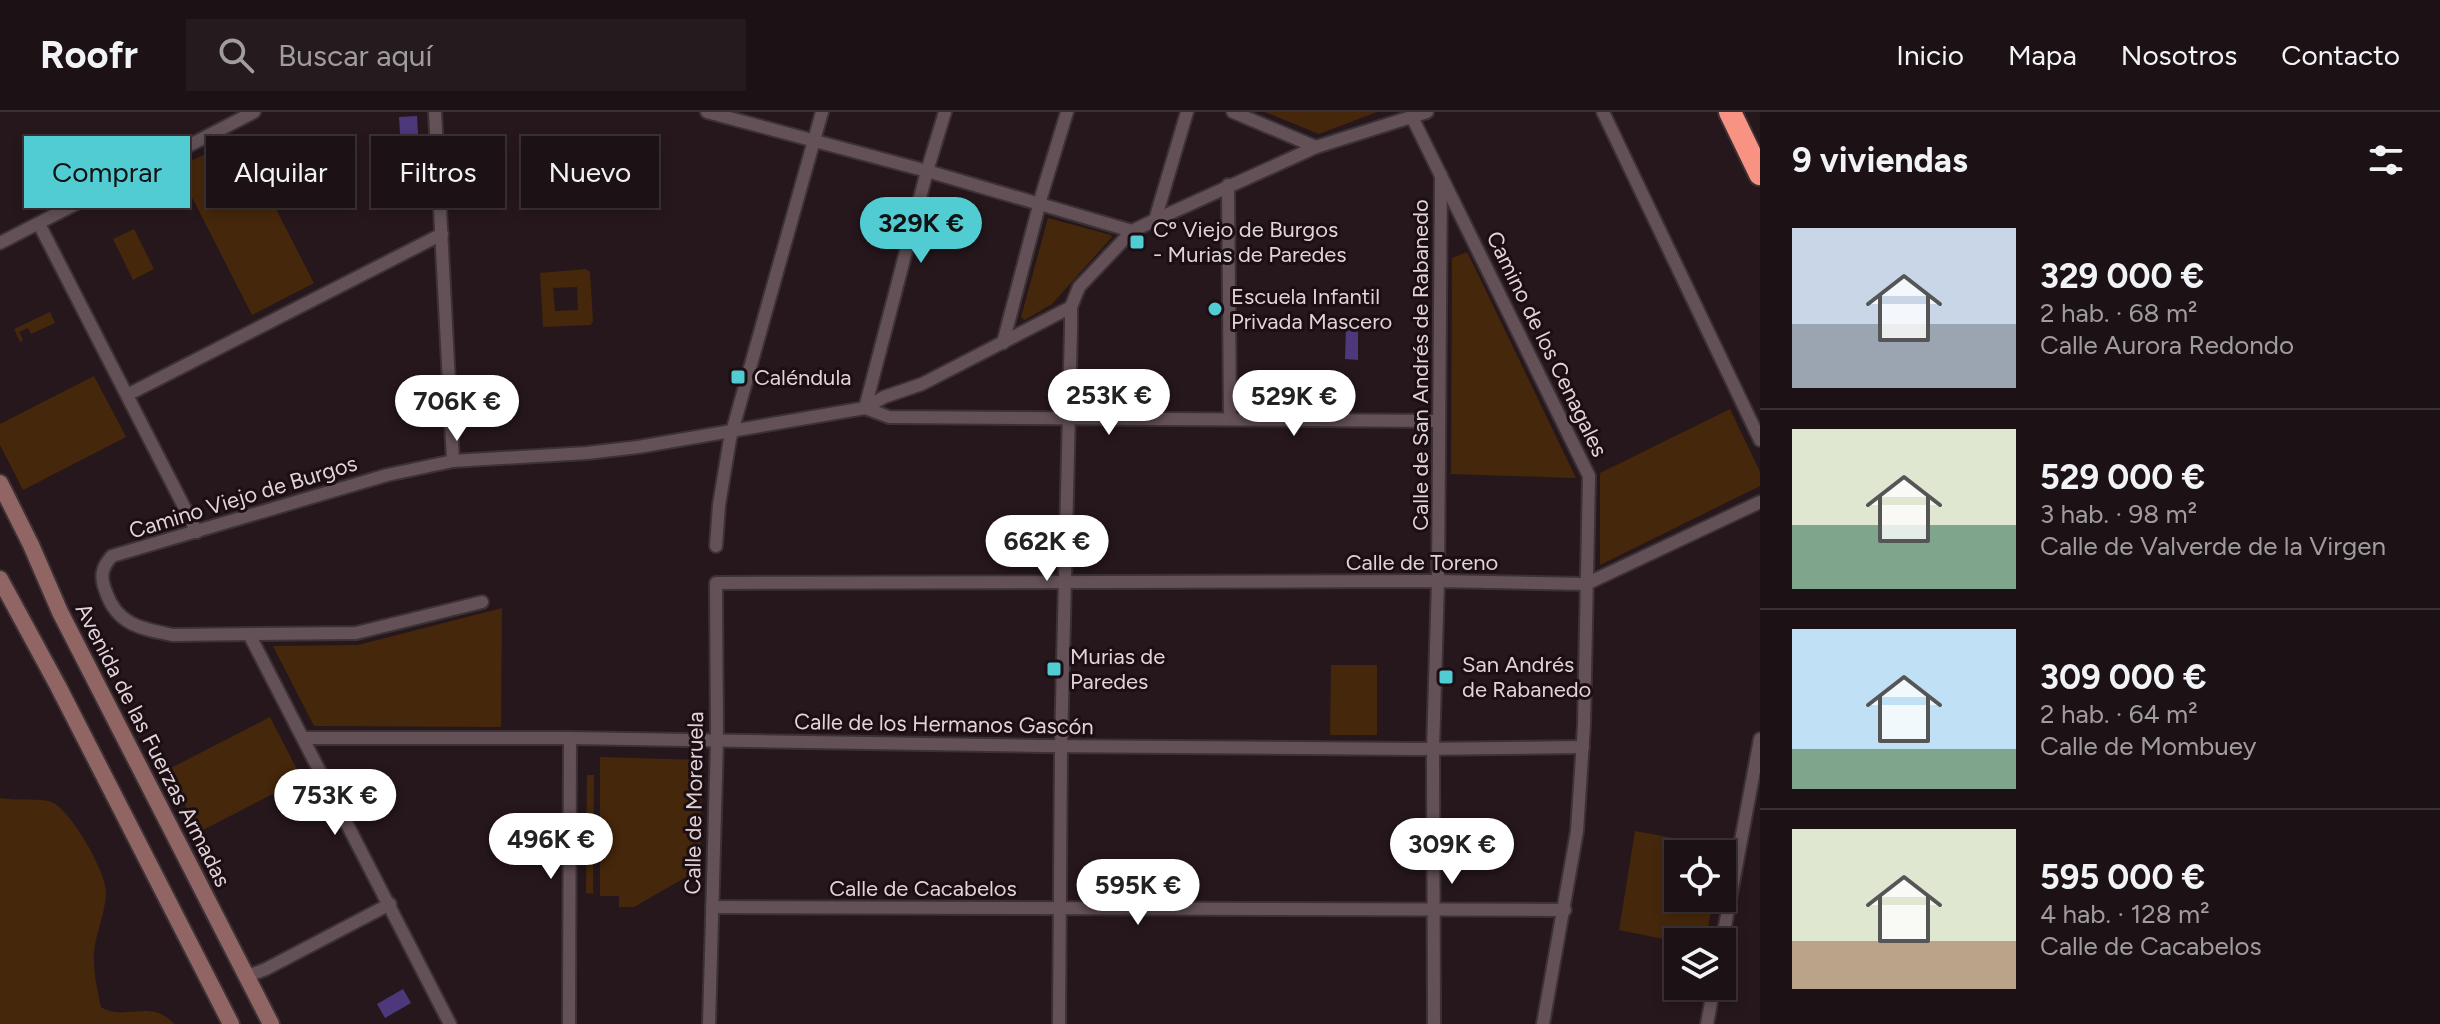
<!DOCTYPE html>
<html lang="es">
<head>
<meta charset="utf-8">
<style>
  body { margin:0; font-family:Figtree,sans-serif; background:#251a1e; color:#f1f3f6; height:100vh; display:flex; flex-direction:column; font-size:30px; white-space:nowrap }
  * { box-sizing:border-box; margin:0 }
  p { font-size:26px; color:#a09da0 }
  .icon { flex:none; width:44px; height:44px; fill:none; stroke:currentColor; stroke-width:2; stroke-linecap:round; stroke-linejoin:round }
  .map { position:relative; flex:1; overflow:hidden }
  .details { display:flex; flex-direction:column; background:#1c1115; width:680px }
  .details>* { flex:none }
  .hud { position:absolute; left:24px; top:24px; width:760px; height:72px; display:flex; gap:16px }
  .controls { position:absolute; left:1664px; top:728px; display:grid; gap:16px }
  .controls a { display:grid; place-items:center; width:72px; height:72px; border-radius:0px; background:#1c1115; box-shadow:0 4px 12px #0003,0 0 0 2px #3a3134; font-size:40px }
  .price { position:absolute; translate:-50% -68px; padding:0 18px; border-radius:28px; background:#fff; color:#222; font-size:26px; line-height:52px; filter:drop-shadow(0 2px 4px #0008) }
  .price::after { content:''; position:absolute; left:50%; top:48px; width:24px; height:18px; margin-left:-12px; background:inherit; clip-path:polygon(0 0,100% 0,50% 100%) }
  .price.selected { background:#51ccd3; color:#111 }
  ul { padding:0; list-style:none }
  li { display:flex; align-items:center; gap:24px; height:200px; padding:0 32px }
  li+li { border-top:2px solid #3a3134 }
  li span { display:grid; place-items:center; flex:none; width:224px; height:160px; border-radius:0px; color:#555 }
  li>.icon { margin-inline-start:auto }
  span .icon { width:96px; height:96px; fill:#fffc; stroke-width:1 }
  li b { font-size:34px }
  h2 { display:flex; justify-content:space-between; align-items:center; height:96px; padding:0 32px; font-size:34px }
  .chip { padding:0 28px; border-radius:0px; background:#1c1115; box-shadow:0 4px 12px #0003,0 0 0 2px #3a3134; font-size:28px; line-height:72px }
  .chip.selected { background:#51ccd3; color:#111 }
  header { display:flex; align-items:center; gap:48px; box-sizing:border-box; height:112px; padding:0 40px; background:#1c1115; border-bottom:2px solid #3a3134 }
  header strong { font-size:38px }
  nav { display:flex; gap:44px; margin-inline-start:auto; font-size:28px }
  .search { width:560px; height:72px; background:#251a1e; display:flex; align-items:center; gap:20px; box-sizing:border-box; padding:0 28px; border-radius:0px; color:#a09da0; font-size:30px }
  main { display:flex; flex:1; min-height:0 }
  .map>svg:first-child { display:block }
  .green { fill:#45270b; fill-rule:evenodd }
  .water { fill:#4c387a }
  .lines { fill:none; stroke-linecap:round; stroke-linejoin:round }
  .street-casing { stroke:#3c3134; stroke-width:16 }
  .secondary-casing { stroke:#3c3134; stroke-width:20 }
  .highway-casing { stroke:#3c3134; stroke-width:26 }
  .street { stroke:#635157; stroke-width:12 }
  .secondary { stroke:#906564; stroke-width:16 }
  .highway { stroke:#f89383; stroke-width:22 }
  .poi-dot { fill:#51ccd3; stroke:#1c0e13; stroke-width:3 }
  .labels { text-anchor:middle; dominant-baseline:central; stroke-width:6; stroke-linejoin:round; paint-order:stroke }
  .poi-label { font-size:22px; fill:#dfd5d8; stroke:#1c0e13; text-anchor:start }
  .street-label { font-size:22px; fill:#dfd5d8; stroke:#1c0e13 }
</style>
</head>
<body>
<header>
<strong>Roofr</strong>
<div class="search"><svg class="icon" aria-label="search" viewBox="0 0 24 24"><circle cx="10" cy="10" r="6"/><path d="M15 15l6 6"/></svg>Buscar aquí</div>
<nav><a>Inicio</a><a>Mapa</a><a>Nosotros</a><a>Contacto</a></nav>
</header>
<main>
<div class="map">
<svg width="1760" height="912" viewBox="0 0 1760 912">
  <rect width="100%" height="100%" fill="#26171c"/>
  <g class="green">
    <polygon points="1265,0 1377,0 1319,22"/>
    <polygon points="239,25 314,171 252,203 177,56"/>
    <polygon points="1048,106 1111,123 1112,125 1052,192 1025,208 1021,205"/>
    <polygon points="134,117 154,157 133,168 113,127"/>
    <polygon points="1467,140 1475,156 1576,366 1451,362 1452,146"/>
    <path d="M586,157l4,3 3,49 -2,4 -48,2 -3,-54zM577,175l1,23 -23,1 -2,-23z"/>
    <polygon points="50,200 55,211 31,222 28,216 19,220 23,228 20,230 14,217"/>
    <polygon points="94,264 126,325 23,378 0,333 0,312"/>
    <polygon points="1730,297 1760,360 1760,374 1600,453 1600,361"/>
    <polygon points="502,496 501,615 314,614 273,534 358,533"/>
    <polygon points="1331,553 1377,553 1377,623 1330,623"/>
    <polygon points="270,605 302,667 199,720 167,658"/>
    <polygon points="600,645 702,648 700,757 634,795 619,795 619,784 600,784"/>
    <polygon points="587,663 594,663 593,782 586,781"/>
    <path d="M0,686c16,3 33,0 49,3 20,5 57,71 57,90 0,21 -10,41 -12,61 -1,18 3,37 7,55 23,15 50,-9 73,17h-174z"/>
    <polygon points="1635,719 1724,735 1722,743 1678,742 1678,786 1714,786 1705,830 1678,830 1619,818"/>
  </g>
  <g class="water">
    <polygon points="417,4 419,39 401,39 399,5"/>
    <polygon points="1346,214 1358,215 1358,248 1345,247"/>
    <polygon points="403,877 411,891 385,906 377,892"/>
  </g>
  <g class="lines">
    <g class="street-casing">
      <g id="street">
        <polyline points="435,0 453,349"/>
        <polyline points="707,0 927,59 1132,119"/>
        <polyline points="1233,0 1316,35"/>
        <polyline points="1603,0 1760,328"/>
        <polyline points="1412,5 1589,364 1584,613 1577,719 1543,912"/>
        <polyline points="1228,73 1230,307"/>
        <polyline points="1155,108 1187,0"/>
        <polyline points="39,112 197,420"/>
        <polyline points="0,131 254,0"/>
        <polyline points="1003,231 1042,82 1067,0"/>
        <polyline points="127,283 442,122"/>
        <polyline points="865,296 889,305 1438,309"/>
        <polyline points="865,296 927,59 945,0"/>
        <polyline points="716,434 719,393 730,327 822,0"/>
        <path d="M482,490l-126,31 -183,2c-31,-6 -56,-10 -67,-43 -6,-15 -5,-24 6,-36l275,-81 66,-14 134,-8 51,-6 227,-39 19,-11 38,-13 149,-77"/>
        <polyline points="249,522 450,912"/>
        <polyline points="304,626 570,626 1043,634 1418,637 1583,635"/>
        <polyline points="712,795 1565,798"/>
        <polyline points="1722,830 1760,627"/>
        <polyline points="245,861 253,862 266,857 390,792"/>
        <polyline points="569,912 570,626"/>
        <polyline points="709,912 717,629 716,471 1438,469 1586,472 1760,390"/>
        <polyline points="1059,912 1061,634 1071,215 1071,195 1079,175 1132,119 1155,108 1316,35 1427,0"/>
        <polyline points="1434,912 1433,637 1438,469 1441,63"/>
        <polyline points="1707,912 1714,874"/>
      </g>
    </g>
    <g class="secondary-casing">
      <g id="secondary">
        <polyline points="0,371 31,433 60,500 271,912"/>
        <polyline points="0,467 58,574 231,912"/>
      </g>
    </g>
    <g class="highway-casing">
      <polyline id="highway" points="1730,0 1760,62"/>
    </g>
    <use href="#street" class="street"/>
    <use href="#secondary" class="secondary"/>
    <use href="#highway" class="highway"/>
  </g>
  <g class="poi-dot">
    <rect x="1129" y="122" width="16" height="16" rx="4"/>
    <circle cx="1215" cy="197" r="8"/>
    <rect x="730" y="257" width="16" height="16" rx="4"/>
    <rect x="1046" y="549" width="16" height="16" rx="4"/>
    <rect x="1438" y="557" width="16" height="16" rx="4"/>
  </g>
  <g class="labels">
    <g class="poi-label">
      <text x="1153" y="117">Cº Viejo de Burgos<tspan x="1153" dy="25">- Murias de Paredes</tspan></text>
      <text x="1231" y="184">Escuela Infantil<tspan x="1231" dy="25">Privada Mascero</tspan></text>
      <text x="754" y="265">Caléndula</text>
      <text x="1070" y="544">Murias de<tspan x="1070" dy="25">Paredes</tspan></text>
      <text x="1462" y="552">San Andrés<tspan x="1462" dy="25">de Rabanedo</tspan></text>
    </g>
    <g class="street-label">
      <text transform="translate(1547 232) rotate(64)">Camino de los Cenagales</text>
      <text transform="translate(1420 253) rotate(-90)">Calle de San Andrés de Rabanedo</text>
      <text transform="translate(243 385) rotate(-17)">Camino Viejo de Burgos</text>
      <text x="1422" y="450">Calle de Toreno</text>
      <text transform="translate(944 612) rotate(1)">Calle de los Hermanos Gascón</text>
      <text transform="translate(153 633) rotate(63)">Avenida de las Fuerzas Armadas</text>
      <text transform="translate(694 691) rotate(-89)">Calle de Moreruela</text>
      <text x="923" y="776">Calle de Cacabelos</text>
    </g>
  </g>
</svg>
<div class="controls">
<a><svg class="icon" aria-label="locate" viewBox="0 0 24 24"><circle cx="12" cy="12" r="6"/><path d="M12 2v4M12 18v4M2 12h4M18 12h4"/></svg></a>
<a><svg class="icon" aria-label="layers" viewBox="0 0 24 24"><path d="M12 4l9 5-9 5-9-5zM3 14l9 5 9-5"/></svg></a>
</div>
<b class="price selected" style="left:921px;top:153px">329K €</b>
<b class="price" style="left:1109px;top:325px">253K €</b>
<b class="price" style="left:1294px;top:326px">529K €</b>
<b class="price" style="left:457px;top:331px">706K €</b>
<b class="price" style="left:1047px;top:471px">662K €</b>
<b class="price" style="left:335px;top:725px">753K €</b>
<b class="price" style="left:551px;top:769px">496K €</b>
<b class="price" style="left:1452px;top:774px">309K €</b>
<b class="price" style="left:1138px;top:815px">595K €</b>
<div class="hud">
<a class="chip selected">Comprar</a>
<a class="chip">Alquilar</a>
<a class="chip">Filtros</a>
<a class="chip">Nuevo</a>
</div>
</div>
<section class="details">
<h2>9 viviendas<svg class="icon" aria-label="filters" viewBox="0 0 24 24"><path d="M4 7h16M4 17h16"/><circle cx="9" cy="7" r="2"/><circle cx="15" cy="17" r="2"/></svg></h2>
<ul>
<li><span style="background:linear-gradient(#c9d6e8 60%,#9aa5b1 0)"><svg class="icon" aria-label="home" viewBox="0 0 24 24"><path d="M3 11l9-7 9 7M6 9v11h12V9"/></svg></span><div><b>329 000 €</b><p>2 hab. · 68 m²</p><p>Calle Aurora Redondo</p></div></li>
<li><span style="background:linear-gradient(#dfe7d0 60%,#7fa58c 0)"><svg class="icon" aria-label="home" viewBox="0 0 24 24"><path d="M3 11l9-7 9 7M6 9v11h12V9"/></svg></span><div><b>529 000 €</b><p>3 hab. · 98 m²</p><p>Calle de Valverde de la Virgen</p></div></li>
<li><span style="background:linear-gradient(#bfe0f5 75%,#7fa58c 0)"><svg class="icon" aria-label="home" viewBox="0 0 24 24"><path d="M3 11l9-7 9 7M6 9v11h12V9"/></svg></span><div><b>309 000 €</b><p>2 hab. · 64 m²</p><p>Calle de Mombuey</p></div></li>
<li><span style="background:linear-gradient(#dfe7d0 70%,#b9a48a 0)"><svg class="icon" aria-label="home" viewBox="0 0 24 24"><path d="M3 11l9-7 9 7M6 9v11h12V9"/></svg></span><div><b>595 000 €</b><p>4 hab. · 128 m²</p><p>Calle de Cacabelos</p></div></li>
</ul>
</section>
</main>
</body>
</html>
